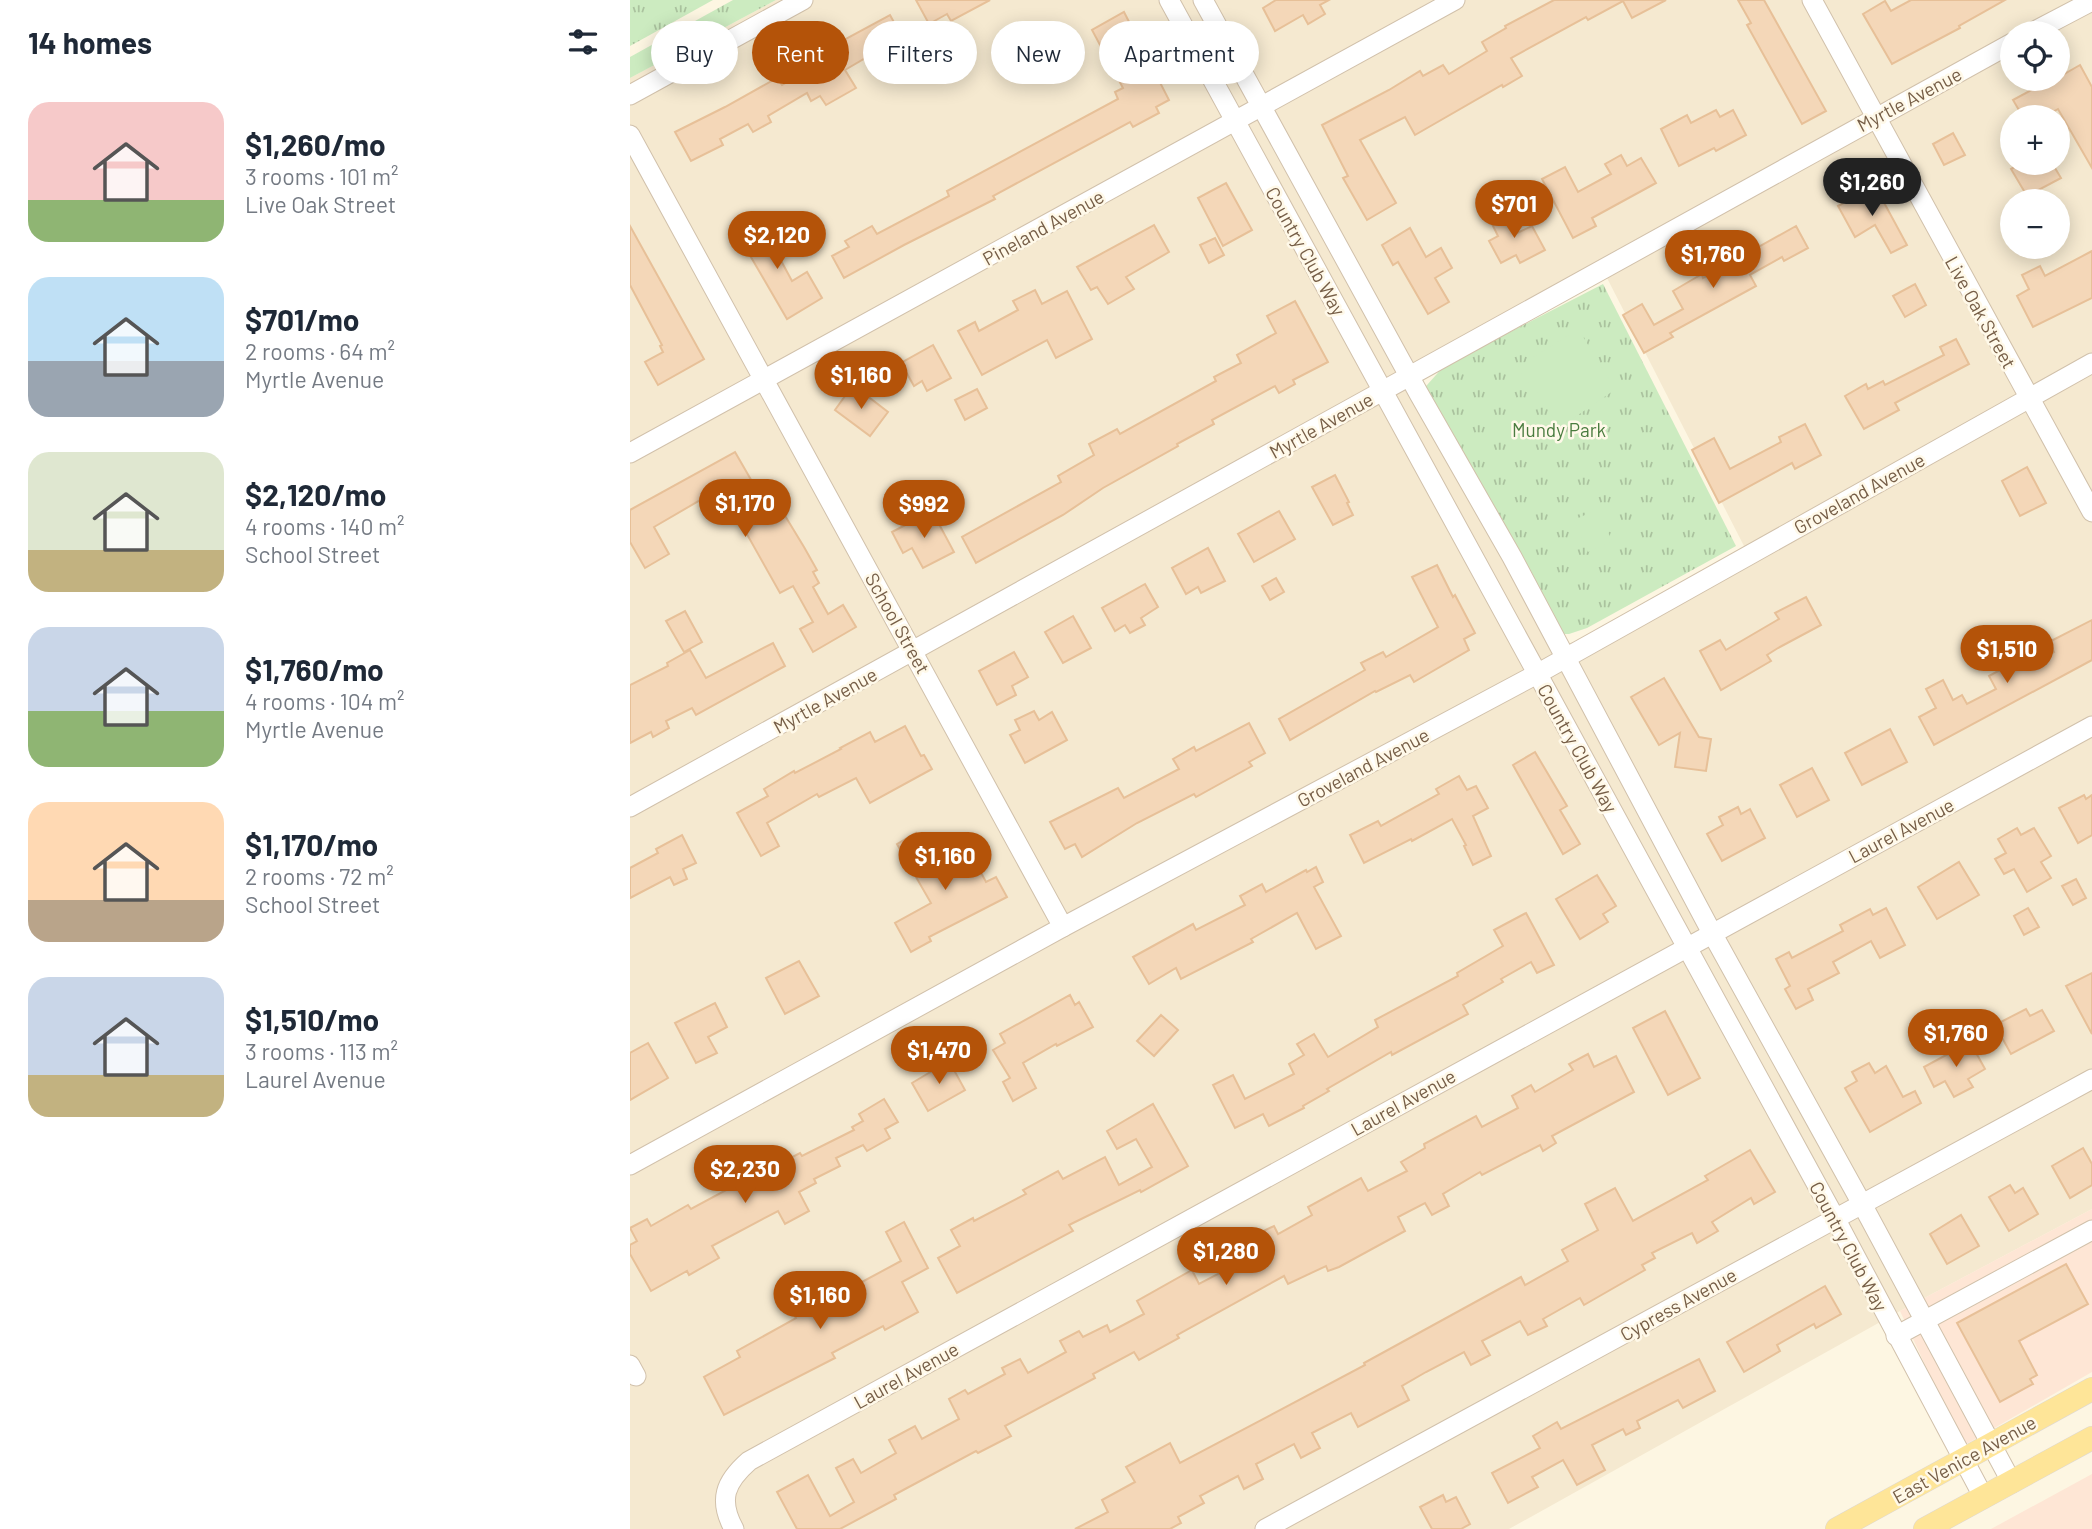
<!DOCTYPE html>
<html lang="en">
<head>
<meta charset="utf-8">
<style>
  body { margin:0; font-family:Barlow,sans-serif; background:#f6f6f7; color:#1f2937; height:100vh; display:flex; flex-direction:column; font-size:26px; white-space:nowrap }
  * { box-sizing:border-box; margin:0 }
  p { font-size:23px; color:#747a83 }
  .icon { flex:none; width:38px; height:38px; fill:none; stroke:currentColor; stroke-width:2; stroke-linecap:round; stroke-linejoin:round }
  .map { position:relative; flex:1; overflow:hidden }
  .drawer { display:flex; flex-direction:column; background:#fff; width:630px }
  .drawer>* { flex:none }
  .top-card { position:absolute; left:21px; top:21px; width:665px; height:63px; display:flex; gap:14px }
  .fabs { position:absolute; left:1370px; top:21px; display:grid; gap:14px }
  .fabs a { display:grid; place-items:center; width:70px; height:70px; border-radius:50%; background:#fff; box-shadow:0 4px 18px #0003; font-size:35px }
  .price { position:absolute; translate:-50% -60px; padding:0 16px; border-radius:24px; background:#b45309; color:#fff; font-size:23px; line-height:46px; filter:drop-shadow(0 2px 4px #0008) }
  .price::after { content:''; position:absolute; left:50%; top:42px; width:21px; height:16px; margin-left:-10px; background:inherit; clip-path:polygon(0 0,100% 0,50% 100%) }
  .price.selected { background:#222; color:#fff }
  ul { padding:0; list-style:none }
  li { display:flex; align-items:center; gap:21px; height:175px; padding:0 28px }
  li span { display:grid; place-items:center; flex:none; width:196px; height:140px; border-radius:21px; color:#555 }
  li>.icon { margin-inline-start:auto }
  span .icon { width:84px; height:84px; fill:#fffc; stroke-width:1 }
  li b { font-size:30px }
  h2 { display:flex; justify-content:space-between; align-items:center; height:84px; padding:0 28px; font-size:30px }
  .pill { padding:0 24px; border-radius:32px; background:#fff; box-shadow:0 4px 18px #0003; font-size:24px; line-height:63px }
  .pill.selected { background:#b45309; color:#fff }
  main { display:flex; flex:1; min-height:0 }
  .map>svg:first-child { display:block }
  .residential { fill:#f5e9d0; fill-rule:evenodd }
  .commercial { fill:#fee6d5 }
  .park { fill:url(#park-tufts) }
  .garden { fill:#ccebc0 }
  .building { fill:#f4d7b8; stroke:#e7c098; stroke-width:2 }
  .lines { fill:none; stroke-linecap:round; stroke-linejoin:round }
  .minor-casing { stroke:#d1c1ab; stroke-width:21 }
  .major-casing { stroke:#ded8d3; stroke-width:24 }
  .minor { stroke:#fff; stroke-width:19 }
  .major { stroke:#fee598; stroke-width:23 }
  .labels { text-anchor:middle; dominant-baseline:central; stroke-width:5; stroke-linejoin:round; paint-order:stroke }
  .street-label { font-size:19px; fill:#765e47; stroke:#fff9e9 }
  .park-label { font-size:19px; fill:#4a7c3f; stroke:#fff9e9 }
</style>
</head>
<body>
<main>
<section class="drawer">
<h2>14 homes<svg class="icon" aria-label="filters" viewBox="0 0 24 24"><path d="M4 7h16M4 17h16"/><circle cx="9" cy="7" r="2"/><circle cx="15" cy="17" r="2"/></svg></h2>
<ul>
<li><span style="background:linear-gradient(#f6c9c9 70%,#8fb573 0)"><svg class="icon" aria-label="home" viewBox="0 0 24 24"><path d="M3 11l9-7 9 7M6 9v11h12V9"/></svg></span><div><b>$1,260/mo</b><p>3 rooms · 101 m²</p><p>Live Oak Street</p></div></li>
<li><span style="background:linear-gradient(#bfe0f5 60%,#9aa5b1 0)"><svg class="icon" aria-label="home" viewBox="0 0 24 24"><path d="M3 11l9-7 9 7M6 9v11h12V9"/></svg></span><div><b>$701/mo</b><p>2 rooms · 64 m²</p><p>Myrtle Avenue</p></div></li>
<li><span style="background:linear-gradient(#dfe7d0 70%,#c2b280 0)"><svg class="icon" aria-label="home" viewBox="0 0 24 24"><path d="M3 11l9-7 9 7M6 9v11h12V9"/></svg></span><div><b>$2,120/mo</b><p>4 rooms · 140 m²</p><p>School Street</p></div></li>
<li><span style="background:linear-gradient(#c9d6e8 60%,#8fb573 0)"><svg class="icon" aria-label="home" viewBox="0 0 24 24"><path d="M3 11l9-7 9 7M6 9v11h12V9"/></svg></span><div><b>$1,760/mo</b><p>4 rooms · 104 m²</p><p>Myrtle Avenue</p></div></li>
<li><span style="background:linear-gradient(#ffd9b3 70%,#b9a48a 0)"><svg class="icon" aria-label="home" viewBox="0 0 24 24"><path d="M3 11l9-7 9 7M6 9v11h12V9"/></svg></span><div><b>$1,170/mo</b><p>2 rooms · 72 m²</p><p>School Street</p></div></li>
<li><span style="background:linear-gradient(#c9d6e8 70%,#c2b280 0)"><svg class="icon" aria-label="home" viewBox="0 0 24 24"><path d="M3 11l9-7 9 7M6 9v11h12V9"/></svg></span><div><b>$1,510/mo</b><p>3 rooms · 113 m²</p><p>Laurel Avenue</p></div></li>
</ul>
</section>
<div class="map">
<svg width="1462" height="1529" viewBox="0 0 1462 1529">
  <defs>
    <pattern id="park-tufts" width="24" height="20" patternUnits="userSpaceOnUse" patternTransform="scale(1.75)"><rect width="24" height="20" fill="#ccebc0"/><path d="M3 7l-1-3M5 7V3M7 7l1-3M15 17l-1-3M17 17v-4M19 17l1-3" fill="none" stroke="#aac29e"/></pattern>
  </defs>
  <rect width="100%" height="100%" fill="#fdf6e2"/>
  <path class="residential" d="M146,0h1316v1209l-192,102 -391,218h-879v-1451zM1382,33h46v46h-46zM1382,117h46v46h-46zM1382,201h46v46h-46zM976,276l139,272 -153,89 -22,6 -19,-1 -138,-255 26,-29z"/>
  <g class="commercial">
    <polygon points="1462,1209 1462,1372 1333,1446 1270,1311"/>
    <polygon points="1462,1474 1462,1529 1361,1529"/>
  </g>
  <g class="park">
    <polygon points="0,0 83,0 0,46"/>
    <polygon points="103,0 146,0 0,78 0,57"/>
    <polygon points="973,284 1106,546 957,628 939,634 924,634 789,394 814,366"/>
  </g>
  <g class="garden">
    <polygon points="940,334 952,335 979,379 983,391 929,428 912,399 887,367"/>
    <polygon points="968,509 982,541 958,552 944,520"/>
  </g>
  <g class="building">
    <polygon points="286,0 360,0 321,21 317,14 299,24"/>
    <polygon points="646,0 699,0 690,5 695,14 678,24 673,15 645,31 633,8"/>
    <polygon points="924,0 1036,0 1002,18 993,1 958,20 956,17 881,58 892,76 873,87 872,85 785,135 775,117 730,140 766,203 737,220 713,178 718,176 692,125 759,90 790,71 793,76 813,65 819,74 857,51 852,42 876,28 875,26"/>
    <polygon points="1108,0 1134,0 1196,111 1172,124 1117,25 1121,23"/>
    <polygon points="1281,0 1375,0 1329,26 1330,28 1262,64 1233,14 1255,1 1261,11"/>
    <polygon points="494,12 539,100 526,107 529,113 503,127 500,122 363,196 365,199 274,245 214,278 202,256 219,247 215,241 242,226 247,234 319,196 317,191 488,99 485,92 493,88 462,30"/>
    <polygon points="260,15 272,37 263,43 268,53 250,64 244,53 215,70 226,88 196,105 190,96 181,101 177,93 138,116 141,122 123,132 118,124 90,139 93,145 61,161 45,132 95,107 147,78 152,85 189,64 184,56"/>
    <polygon points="1450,65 1462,87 1462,168 1428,109 1414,117 1393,117 1383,100 1407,87 1408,89"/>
    <polygon points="1086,110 1090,117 1103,110 1116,135 1086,151 1084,148 1049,166 1031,129 1057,115 1061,123"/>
    <polygon points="1323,133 1335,155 1314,165 1303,144"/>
    <polygon points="991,155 997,166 1011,158 1026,183 962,218 966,226 943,238 912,179 935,167 948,192 981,174 975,164"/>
    <polygon points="1392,163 1422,163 1431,178 1397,196 1381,169"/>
    <polygon points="596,183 622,230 593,246 568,198"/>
    <polygon points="1245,186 1277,245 1261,253 1245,225 1225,237 1208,206"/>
    <polygon points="871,209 885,234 902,226 915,250 890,263 886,255 871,263 859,241 868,236 858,216"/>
    <polygon points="127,216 162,281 177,272 192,298 157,319 104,228"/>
    <polygon points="524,225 539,252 496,277 504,289 478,304 467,287 461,290 447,267"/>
    <polygon points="0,226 74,359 28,385 15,362 33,352 30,346 32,345 0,285"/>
    <polygon points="1166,226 1178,248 1154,261 1152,257 1120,275 1126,286 1040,333 1043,337 1014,353 993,315 1012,304 1024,325 1053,309 1043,291 1072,274 1073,278"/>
    <polygon points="780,228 796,257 811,248 822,268 805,278 819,302 798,314 768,262 763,265 752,245"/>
    <polygon points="585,238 594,255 579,263 570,245"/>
    <polygon points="1462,251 1462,298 1403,327 1387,296 1399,289 1392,275 1410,266 1415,276"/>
    <polygon points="1285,284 1296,305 1275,317 1263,296"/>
    <polygon points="405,290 412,304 437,291 462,339 426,358 417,340 352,375 328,331 345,322 349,331 388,310 383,301"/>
    <polygon points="665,301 698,362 663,380 665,384 649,393 645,386 582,420 584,424 547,444 548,446 473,488 433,515 346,563 332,537 431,482 428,476 464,455 459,444 487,429 490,434 586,381 584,377 611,363 607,355 646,333 637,316"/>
    <polygon points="1326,339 1339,364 1265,403 1269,410 1234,429 1215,396 1236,384 1238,389 1253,381 1255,385 1314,355 1310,347"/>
    <polygon points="303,345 321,378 297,391 292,381 284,386 271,363"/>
    <polygon points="223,385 258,412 240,436 205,410"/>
    <polygon points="347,389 357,408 335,420 325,400"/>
    <polygon points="1175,424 1191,455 1165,469 1162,463 1089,503 1062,450 1084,438 1100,469 1151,442 1149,437"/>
    <polygon points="105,452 131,497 140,491 174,547 187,570 183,572 189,583 183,587 198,614 213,605 226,627 183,652 170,629 183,622 163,586 150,593 91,488 24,527 39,554 15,568 0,542 0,510"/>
    <polygon points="1397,467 1416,503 1390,516 1372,481"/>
    <polygon points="705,475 719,502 717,503 723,515 703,525 682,487"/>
    <polygon points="302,511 324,552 293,568 282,548 273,553 262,532"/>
    <polygon points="649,511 665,539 624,562 608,534"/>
    <polygon points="578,548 595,581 571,593 568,587 556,594 542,568"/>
    <polygon points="807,565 823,597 825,595 845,633 834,639 839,650 784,682 780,675 746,692 745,691 660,740 649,719 735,670 731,663 753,652 756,657 808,627 782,577"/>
    <polygon points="646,578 654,592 640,600 632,586"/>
    <polygon points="515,584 528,607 511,618 515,625 500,633 495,625 485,631 472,608"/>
    <polygon points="1176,597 1191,625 1148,648 1137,655 1141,661 1091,690 1070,651 1090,640 1096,650 1149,619 1145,613"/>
    <polygon points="55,611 72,642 54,652 36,621"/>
    <polygon points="443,616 461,648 433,663 415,632"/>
    <polygon points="1462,620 1462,660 1304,745 1289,717 1306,708 1296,689 1313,680 1323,700 1332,695 1337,704 1366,689 1359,676 1392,658 1397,667 1424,652 1419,642"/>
    <polygon points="143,643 155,666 66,715 62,708 36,721 39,728 23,737 21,732 0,743 0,685 38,666 37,663 60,650 76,678"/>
    <polygon points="384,652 398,677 382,686 386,695 367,705 349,671"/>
    <polygon points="1034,678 1069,737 1081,739 1076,771 1045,767 1050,733 1029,745 1001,697"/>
    <polygon points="404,711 409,720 422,712 437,740 395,763 380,735 390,730 385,720"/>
    <polygon points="619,723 635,753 619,762 622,766 566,797 564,794 507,823 452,857 445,844 435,849 420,822 488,788 494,798 549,769 543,759 564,747 566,751"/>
    <polygon points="275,726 291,756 294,755 302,769 240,803 226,778 189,797 187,794 137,823 149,846 131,856 107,813 138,796 134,789 164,771 165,773 211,749 210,748 240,732 245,742"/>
    <polygon points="1260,729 1277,762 1232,785 1215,753"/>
    <polygon points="905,752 937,806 930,810 950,844 933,854 883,765"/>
    <polygon points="1182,768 1199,800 1167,817 1150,785"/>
    <polygon points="829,776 837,790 846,786 858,808 843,816 861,856 843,865 834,846 836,845 822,819 782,841 781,839 734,863 720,835 748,821 751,826 809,794 806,789"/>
    <polygon points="1454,795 1456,799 1462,795 1462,835 1448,843 1429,808"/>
    <polygon points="1108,807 1111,814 1120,809 1135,838 1092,861 1077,834 1093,825 1089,817"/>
    <polygon points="1387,828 1391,835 1404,828 1421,856 1411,862 1421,878 1397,892 1384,869 1374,874 1365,859 1376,853 1368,839"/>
    <polygon points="286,833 304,866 338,848 356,882 366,877 377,897 299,937 301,941 281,952 265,923 301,903 267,844"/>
    <polygon points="52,835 66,863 53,869 57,879 44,885 40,877 0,898 0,868 28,853 26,849"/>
    <polygon points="1329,862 1349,895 1307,919 1288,887"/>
    <polygon points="686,867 693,882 684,887 711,936 686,949 667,913 621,939 623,942 551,979 546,968 519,984 503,957 563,924 566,930 615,905 610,896 632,884 636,892 676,870 677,872"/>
    <polygon points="967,875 986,906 973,914 978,922 950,939 926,899"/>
    <polygon points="1446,879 1456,898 1443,905 1432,886"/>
    <polygon points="1256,908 1275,945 1250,958 1241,941 1203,962 1209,973 1178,989 1183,1000 1166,1009 1155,989 1160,986 1146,959 1159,952 1162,958 1213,931 1210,925 1240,909 1243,915"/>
    <polygon points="1398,908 1409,927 1394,935 1384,916"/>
    <polygon points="896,913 924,965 907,973 901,962 871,979 873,982 833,1005 838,1014 762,1055 761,1052 697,1089 699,1091 673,1106 674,1108 639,1126 633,1114 605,1128 583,1085 603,1075 615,1099 664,1074 659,1064 674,1055 667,1044 684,1034 698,1057 748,1027 745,1020 828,976 827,973 873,946 864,930"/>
    <polygon points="169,961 189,996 155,1014 136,978"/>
    <polygon points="1462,973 1462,1034 1436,986"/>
    <polygon points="440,995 445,1005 449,1002 463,1027 427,1046 426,1044 393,1063 406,1088 383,1101 373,1082 380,1078 363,1050 375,1043 370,1034"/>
    <polygon points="85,1003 97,1027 78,1037 87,1053 66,1063 45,1023"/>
    <polygon points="1396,1009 1400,1016 1412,1010 1424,1031 1381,1054 1365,1025"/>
    <polygon points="1035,1011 1070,1078 1038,1095 1003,1028"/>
    <polygon points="531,1015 548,1030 524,1056 507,1041"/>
    <polygon points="1340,1042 1355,1069 1338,1079 1343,1087 1324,1097 1315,1081 1304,1087 1294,1067"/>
    <polygon points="18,1043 38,1078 0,1100 0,1053"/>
    <polygon points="958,1054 964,1067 986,1056 1004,1092 922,1136 926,1143 913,1151 910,1145 852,1175 850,1172 813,1194 819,1206 802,1215 795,1203 768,1217 775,1231 709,1267 698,1271 696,1266 658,1284 654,1276 547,1335 549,1338 509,1360 504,1352 463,1374 465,1378 375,1426 381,1436 348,1453 346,1451 277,1488 264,1495 266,1499 210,1529 167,1529 147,1492 178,1475 200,1516 224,1502 206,1468 223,1459 231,1473 266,1453 259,1440 285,1426 292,1439 329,1419 319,1399 335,1390 338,1394 375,1374 372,1368 390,1359 398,1373 436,1352 430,1341 449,1331 453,1337 477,1325 480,1332 514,1314 507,1301 562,1270 569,1284 607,1264 603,1255 627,1243 623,1236 644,1226 648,1234 682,1215 678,1207 731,1178 738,1191 777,1171 771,1162 795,1148 794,1144 846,1116 852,1127 888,1108 882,1096 901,1085 905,1092 943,1070 939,1064"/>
    <polygon points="319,1061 335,1090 298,1111 282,1083"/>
    <polygon points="1239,1063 1245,1073 1256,1066 1273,1097 1285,1091 1291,1103 1240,1132 1215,1088 1227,1081 1222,1072"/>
    <polygon points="254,1099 268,1122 255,1129 260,1138 237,1151 233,1145 206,1158 210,1166 184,1179 186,1183 169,1192 179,1211 155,1224 148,1211 82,1246 89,1258 59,1275 57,1271 21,1291 0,1254 0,1245 7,1241 0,1228 17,1219 21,1226 58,1205 61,1209 128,1173 127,1171 145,1161 147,1165 170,1153 172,1156 224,1130 222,1127 233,1121 229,1114"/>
    <polygon points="523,1104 558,1166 511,1192 510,1190 439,1225 443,1231 327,1293 308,1258 330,1246 321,1230 343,1218 344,1221 396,1194 393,1190 428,1171 433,1179 475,1157 489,1185 522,1167 506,1139 487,1149 477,1131"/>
    <polygon points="1453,1148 1462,1164 1462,1185 1440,1198 1422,1166"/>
    <polygon points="1120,1150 1145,1192 1124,1204 1121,1198 1082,1222 1088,1231 1067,1243 1062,1233 1022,1253 1025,1258 1012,1265 1015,1270 954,1305 950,1298 913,1319 917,1326 898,1335 890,1321 852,1341 860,1355 841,1365 834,1352 796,1372 772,1386 779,1400 728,1427 721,1413 682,1433 690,1448 671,1458 664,1444 626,1464 633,1479 614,1489 608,1476 570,1496 574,1503 548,1517 551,1523 540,1529 445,1529 478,1512 472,1500 505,1482 496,1467 540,1443 550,1463 735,1365 734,1363 891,1277 895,1285 938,1261 932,1250 968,1230 955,1204 985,1188 1003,1221 1078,1180 1075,1176"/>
    <polygon points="1380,1185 1385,1193 1393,1188 1408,1214 1379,1231 1359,1197"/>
    <polygon points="1331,1215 1349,1246 1317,1264 1300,1234"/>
    <polygon points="274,1222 298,1268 272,1282 288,1312 255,1330 253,1326 202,1353 205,1358 94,1415 74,1377 110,1357 107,1351 166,1318 157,1302 171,1295 182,1316 233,1289 230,1283 271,1261 256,1232"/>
    <polygon points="1436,1264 1458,1304 1389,1341 1407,1375 1400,1379 1403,1384 1370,1402 1327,1323"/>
    <polygon points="1195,1286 1211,1314 1186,1328 1184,1324 1147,1345 1150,1351 1114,1372 1097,1342"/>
    <polygon points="1069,1359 1085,1391 1053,1408 1048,1400 1007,1421 1010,1428 996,1435 993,1429 962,1445 975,1470 947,1485 933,1460 902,1477 908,1487 878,1503 862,1473 910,1448 903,1436 927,1422 931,1429"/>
    <polygon points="813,1495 816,1502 826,1497 840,1524 831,1529 802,1529 790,1507"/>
  </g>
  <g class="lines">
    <g class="minor-casing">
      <g id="minor">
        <polyline points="539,0 1205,1218 1354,1498"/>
        <polyline points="573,0 789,394 882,557 1082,933 1232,1204 1382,1483"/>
        <polyline points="1182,0 1462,512"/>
        <polyline points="1401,33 1462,1"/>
        <polyline points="0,95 173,0"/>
        <polyline points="0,135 433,927"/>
        <polyline points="0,453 825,0"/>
        <polyline points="0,807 1382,43"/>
        <polyline points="0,1165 433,927 907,674 1462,363"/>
        <polyline points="1266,1336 1462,1230"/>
        <polyline points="0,1365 6,1376"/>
        <path d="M104,1529c-16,-29 -9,-47 15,-68l1343,-735"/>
        <polyline points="635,1529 1462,1079"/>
      </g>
    </g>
    <g class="major-casing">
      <g id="major">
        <polyline points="1207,1529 1462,1389"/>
        <polyline points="1295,1529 1462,1438"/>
      </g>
    </g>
    <use href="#minor" class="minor"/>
    <use href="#major" class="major"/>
  </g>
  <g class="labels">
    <g class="street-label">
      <text transform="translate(1279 99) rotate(-28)">Myrtle Avenue</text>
      <text transform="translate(413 227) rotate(-29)">Pineland Avenue</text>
      <text transform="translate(676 251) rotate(61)">Country Club Way</text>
      <text transform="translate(1351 312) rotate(61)">Live Oak Street</text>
      <text transform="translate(691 425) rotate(-29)">Myrtle Avenue</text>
      <text transform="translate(1229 493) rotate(-29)">Groveland Avenue</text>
      <text transform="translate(268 623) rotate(61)">School Street</text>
      <text transform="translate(195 700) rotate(-29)">Myrtle Avenue</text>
      <text transform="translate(948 748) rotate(61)">Country Club Way</text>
      <text transform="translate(733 767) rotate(-28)">Groveland Avenue</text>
      <text transform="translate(1271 830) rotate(-28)">Laurel Avenue</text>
      <text transform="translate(773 1102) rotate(-29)">Laurel Avenue</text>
      <text transform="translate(1219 1246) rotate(62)">Country Club Way</text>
      <text transform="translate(1048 1304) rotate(-29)">Cypress Avenue</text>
      <text transform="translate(276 1375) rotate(-29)">Laurel Avenue</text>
      <text transform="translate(1334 1459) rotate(-29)">East Venice Avenue</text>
    </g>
    <g class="park-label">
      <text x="929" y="429">Mundy Park</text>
    </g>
  </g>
</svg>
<div class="fabs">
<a><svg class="icon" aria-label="locate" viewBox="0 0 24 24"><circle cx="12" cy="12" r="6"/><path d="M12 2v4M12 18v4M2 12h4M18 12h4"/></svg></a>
<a>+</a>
<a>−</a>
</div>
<b class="price selected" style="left:1242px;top:218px">$1,260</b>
<b class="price" style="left:884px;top:240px">$701</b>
<b class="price" style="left:147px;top:271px">$2,120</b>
<b class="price" style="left:1083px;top:290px">$1,760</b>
<b class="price" style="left:231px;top:411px">$1,160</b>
<b class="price" style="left:115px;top:539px">$1,170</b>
<b class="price" style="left:294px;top:540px">$992</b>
<b class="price" style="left:1377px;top:685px">$1,510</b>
<b class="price" style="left:315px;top:892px">$1,160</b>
<b class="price" style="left:1326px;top:1069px">$1,760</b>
<b class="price" style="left:309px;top:1086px">$1,470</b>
<b class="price" style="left:115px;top:1205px">$2,230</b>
<b class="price" style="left:596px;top:1287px">$1,280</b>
<b class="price" style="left:190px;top:1331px">$1,160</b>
<div class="top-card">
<a class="pill">Buy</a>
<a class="pill selected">Rent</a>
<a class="pill">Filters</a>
<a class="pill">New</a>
<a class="pill">Apartment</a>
</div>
</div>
</main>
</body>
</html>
